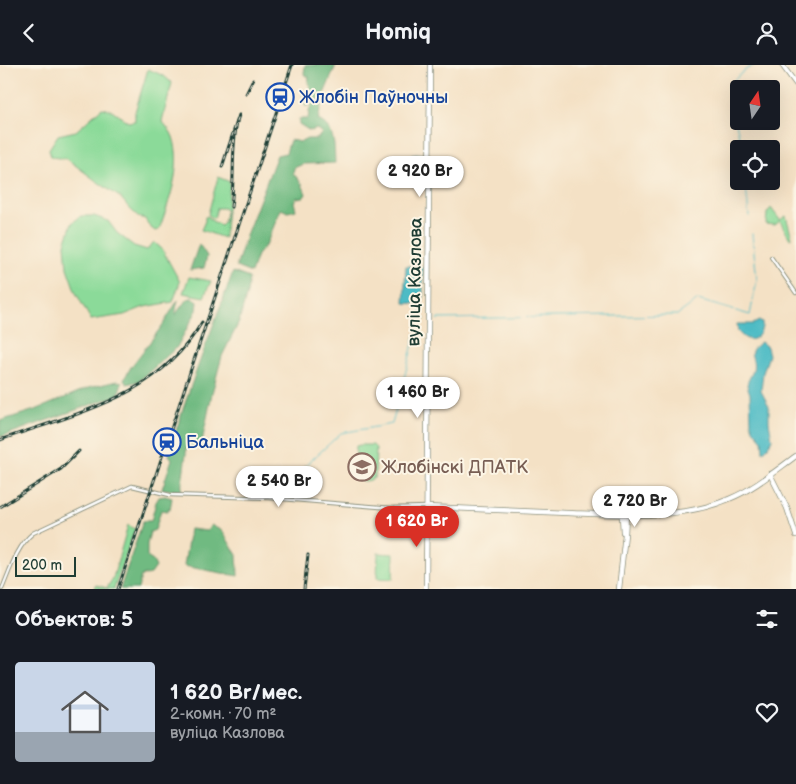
<!DOCTYPE html>
<html lang="ru">
<head>
<meta charset="utf-8">
<style>
  body { margin:0; font-family:"Balsamiq Sans",sans-serif; background:#242831; color:#f1f3f6; height:100vh; display:flex; flex-direction:column; font-size:19px; white-space:nowrap }
  * { box-sizing:border-box; margin:0 }
  p { font-size:16px; color:#9ea1a6 }
  .icon { flex:none; width:28px; height:28px; fill:none; stroke:currentColor; stroke-width:2; stroke-linecap:round; stroke-linejoin:round }
  .map { position:relative; height:524px; overflow:hidden }
  .drawer { display:flex; flex-direction:column; background:#171b24; flex:1 }
  .drawer>* { flex:none }
  .needle { width:32px; rotate:13deg }
  .controls { position:absolute; left:730px; top:15px; display:grid; gap:10px }
  .controls a { display:grid; place-items:center; width:50px; height:50px; border-radius:5px; background:#171b24; box-shadow:0 5px 20px #0002; font-size:25px }
  .scale { position:absolute; left:15px; bottom:12px; width:61px; box-sizing:border-box; padding-left:5px; border:2px solid #1f3d34; border-top:0; font-size:14px; line-height:18px; white-space:nowrap; color:#1f3d34; -webkit-text-stroke:4px #fcf5e5; paint-order:stroke }
  .price { position:absolute; translate:-50% -42px; padding:0 11px; border-radius:18px; background:#fff; color:#222; font-size:16px; line-height:32px; filter:drop-shadow(0 1px 2px #0008) }
  .price::after { content:''; position:absolute; left:50%; top:30px; width:15px; height:11px; margin-left:-8px; background:inherit; clip-path:polygon(0 0,100% 0,50% 100%) }
  .price.active { background:#d93025; color:#fff }
  ul { padding:0; list-style:none }
  li { display:flex; align-items:center; gap:15px; height:125px; padding:0 15px }
  li+li { border-top:1px solid #363941 }
  li span { display:grid; place-items:center; flex:none; width:140px; height:100px; border-radius:5px; color:#555 }
  li>.icon { margin-inline-start:auto }
  span .icon { width:60px; height:60px; fill:#fffc; stroke-width:1 }
  li b { font-size:21px }
  h2 { display:flex; justify-content:space-between; align-items:center; height:60px; padding:0 15px; font-size:21px }
  header { display:flex; justify-content:space-between; align-items:center; height:65px; padding:0 15px; background:#171b24; font-size:22px; font-weight:700 }
  .map>svg:first-child { display:block }
  .green { fill:#8bda99; stroke:#558c66 }
  .forest { fill:#70ba81; stroke:#487c5a }
  .water { fill:#4dbbc5; stroke:#367c7c }
  .lines { fill:none; stroke-linecap:round; stroke-linejoin:round }
  .stream { stroke:#4dbbc5; stroke-width:1 }
  .minor-casing { stroke:#8a8f7c; stroke-width:4.5 }
  .major-casing { stroke:#8a8f7c; stroke-width:6 }
  .minor { stroke:#fff; stroke-width:2.5 }
  .major { stroke:#fff; stroke-width:4.5 }
  .rail-casing { stroke:#1f3d34; stroke-width:3 }
  .rail { stroke:#fcf5e5; stroke-width:1; stroke-dasharray:4; stroke-linecap:butt }
  .labels { text-anchor:middle; dominant-baseline:central; stroke-width:4; stroke-linejoin:round; paint-order:stroke }
  .transit-label { font-size:18px; fill:#164399; stroke:#fcf5e5; text-anchor:start }
  .street-label { font-size:18px; fill:#1f3d34; stroke:#fcf5e5 }
  .education-label { font-size:18px; fill:#785e54; stroke:#fcf5e5; text-anchor:start }
</style>
</head>
<body>
<header><svg class="icon" aria-label="back" viewBox="0 0 24 24"><path d="M15 5l-7 7 7 7"/></svg>Homiq<svg class="icon" aria-label="person" viewBox="0 0 24 24"><circle cx="12" cy="8" r="4"/><path d="M4 21q1-7 8-7t8 7"/></svg></header>
<div class="map">
<svg width="796" height="524" viewBox="0 0 796 524">
  <rect width="100%" height="100%" fill="#fcf5e5"/>
  <filter id="ink" filterUnits="userSpaceOnUse"><feTurbulence type="fractalNoise" baseFrequency=".02" numOctaves="2"/><feDisplacementMap in="SourceGraphic" scale="10" xChannelSelector="R" yChannelSelector="G"/><feConvolveMatrix kernelMatrix="1 2 1 2 8 2 1 2 1" color-interpolation-filters="sRGB"/></filter>
  <filter id="wash" filterUnits="userSpaceOnUse"><feTurbulence type="fractalNoise" baseFrequency=".0096" numOctaves="4" result="noise"/><feDisplacementMap in="SourceGraphic" scale="20" xChannelSelector="R" yChannelSelector="G"/><feGaussianBlur stdDeviation="1.12" result="paint"/><feColorMatrix in="noise" values="0 0 0 0 0 0 0 0 0 0 0 0 0 0 0 0 0 1.4 0 .05"/><feComposite in="paint" operator="in"/></filter>
  <g filter="url(#wash)">
    <rect width="100%" height="100%" fill="#f4e1c5"/>
    <g class="green">
      <path d="M148,4l16,7 8,7 -10,38c3,4 9,10 11,16 10,30 -4,64 -14,93l-4,1 -5,-4 -5,-8 -6,-2 -9,-8 -9,-11 -26,-18 -28,-21 -16,-2 -2,-8 9,-14 18,-4 26,-23 10,2 16,12 7,-1v-9z"/>
      <polygon points="218,112 230,117 224,173 201,165 205,156 205,152 208,151 212,156 221,160 224,157 226,146 225,143 217,143 214,153 211,152 208,149"/>
      <polygon points="771,143 780,155 786,151 792,173 790,174 780,156 775,160 766,159 767,148"/>
      <polygon points="81,151 94,151 108,156 117,168 134,181 147,185 154,177 162,184 180,217 173,237 144,242 124,250 91,255 76,228 67,203 65,179 72,158"/>
      <polygon points="189,212 211,216 204,232 183,228"/>
      <path d="M360,380h13l3,3 -1,29c-5,5 -14,5 -20,1l1,-32z"/>
      <polygon points="128,460 135,464 114,524 95,524 96,520 107,523 113,513"/>
      <polygon points="378,488 394,489 393,514 377,513"/>
    </g>
    <g class="forest">
      <path d="M305,0h31l-14,34h-7l-9,8c-2,-3 -4,-13 -2,-16h5l1,-5 -2,-3 1,-6 -5,-3z"/>
      <path d="M317,36h5l-4,19c18,8 16,27 17,43l-32,1 -9,4 -1,5 9,11 4,10 -2,3 -8,1 -2,4 2,8 -8,2 -7,-3 -15,36 -9,10 -6,18 -15,-6 11,-34 30,-78 9,-2 4,-13 11,2 6,-3h10l5,-6 -5,-4 -7,2 -11,-7v-5h9c1,-7 1,-15 9,-18z"/>
      <polygon points="199,179 207,191 204,203 190,205"/>
      <path d="M233,207l16,6 -2,15 -8,29 -17,34 -10,37 -10,49 6,8 -21,-4 -6,45 -19,-2 10,-30 -3,-4c17,-62 42,-122 64,-183z"/>
      <polygon points="192,233 198,237 197,245 177,282 139,316 127,319 124,314 131,302 162,261 178,235 175,250 187,234"/>
      <polygon points="117,316 122,317 118,330 0,372 0,356 38,344 88,323"/>
      <polygon points="165,431 172,433 170,444 168,443 168,446 161,445 155,465 150,467 147,479 147,492 153,496 156,502 151,509 141,511 138,524 120,524 143,456 151,456 156,437 159,432"/>
      <polygon points="211,460 222,466 237,490 238,511 184,501 190,464 207,466"/>
    </g>
    <g class="water">
      <polygon points="413,89 426,89 425,122 416,122 411,91"/>
      <polygon points="406,201 420,201 423,203 423,233 422,239 404,238"/>
      <path d="M759,256l3,2c1,7 -5,19 -14,16 -3,0 -8,-5 -10,-7l-1,-8h16z"/>
      <path d="M761,277l6,5 2,8 -6,18 -2,18 8,15v16l3,17 -3,7 -6,6 -1,-12 -9,-11 -2,-6 -1,-29 -3,-9c1,-6 5,-10 6,-15 3,-14 -9,-17 8,-28z"/>
    </g>
    <g class="lines">
      <g class="stream">
        <polyline points="742,84 728,23 729,20 745,5 755,0"/>
        <polyline points="746,122 749,151"/>
        <polyline points="420,253 421,239"/>
        <polyline points="437,254 677,250 698,235 750,250 757,215 752,169"/>
        <polyline points="300,414 304,402 341,368 392,359 419,256 420,254 425,254"/>
      </g>
    </g>
  </g>
  <g filter="url(#ink)">
    <g class="lines">
      <g class="minor-casing">
        <g id="minor">
          <polyline points="771,192 796,228"/>
          <path d="M2,524c8,-19 15,-43 31,-56l99,-47 38,9 100,3 122,10 35,-1"/>
        </g>
      </g>
      <g class="major-casing">
        <g id="major">
          <polyline points="782,0 796,19"/>
          <polyline points="770,409 787,443 796,470"/>
          <path d="M427,442c46,2 93,4 140,6 51,2 114,7 162,-14 25,-10 46,-28 67,-43"/>
          <polyline points="622,450 623,467"/>
          <polyline points="426,524 430,0"/>
          <polyline points="619,524 625,469 626,450"/>
        </g>
      </g>
      <use href="#minor" class="minor"/>
      <use href="#major" class="major"/>
      <g class="rail-casing">
        <g id="rail">
          <polyline points="246,29 253,15"/>
          <polyline points="222,102 239,50"/>
          <path d="M231,142c4,-28 0,-57 6,-85"/>
          <path d="M0,375c76,-27 158,-42 202,-118"/>
          <polyline points="0,442 61,404 79,386"/>
          <polyline points="118,524 292,0"/>
          <polyline points="304,524 308,490"/>
        </g>
      </g>
      <use href="#rail" class="rail"/>
    </g>
  </g>
  <defs>
    <g id="station-ring" transform="scale(1.4375)"><circle r="9.5" fill="#fcf5e5" stroke="#1a4fb4" stroke-width="1.5"/><path d="M-3-6H3Q5-6 5-4V2Q5 4 3 4L4.5 6H3L1.5 4h-3L-3 6H-4.5L-3 4Q-5 4-5 2V-4Q-5-6-3-6ZM-3.5-4v3h7v-3ZM-3.5 1v1.5H-2V1ZM2 1v1.5H3.5V1Z" fill="#1a4fb4"/></g>
    <g id="university-ring" transform="scale(1.4375)"><circle r="9.5" fill="#fcf5e5" stroke="#8d6e63" stroke-width="1.5"/><path d="M0-5L7-2L0 1L-7-2ZM-4 1L0 2.5L4 1V4Q0 6-4 4Z" fill="#8d6e63"/></g>
  </defs>
  <g fill-rule="evenodd">
    <use href="#station-ring" x="280" y="32"/>
    <use href="#station-ring" x="167" y="377"/>
    <use href="#university-ring" x="362" y="402"/>
  </g>
  <g class="labels">
    <g class="transit-label">
      <text x="299" y="32">Жлобін Паўночны</text>
      <text x="186" y="377">Бальніца</text>
    </g>
    <g class="street-label">
      <text transform="translate(415 217) rotate(-89)">вуліца Казлова</text>
    </g>
    <g class="education-label">
      <text x="381" y="402">Жлобінскі ДПАТК</text>
    </g>
  </g>
</svg>
<div class="controls">
<a><svg class="needle" viewBox="-14 -14 28 28"><path d="M0-13l5 13h-10z" fill="#e53935"/><path d="M0 13l5-13h-10z" fill="#9ea1a6"/></svg></a>
<a><svg class="icon" aria-label="locate" viewBox="0 0 24 24"><circle cx="12" cy="12" r="6"/><path d="M12 2v4M12 18v4M2 12h4M18 12h4"/></svg></a>
</div>
<div class="scale">200 m</div>
<b class="price" style="left:420px;top:133px">2 920 Br</b>
<b class="price" style="left:418px;top:354px">1 460 Br</b>
<b class="price" style="left:279px;top:443px">2 540 Br</b>
<b class="price" style="left:635px;top:463px">2 720 Br</b>
<b class="price active" style="left:417px;top:483px">1 620 Br</b>
</div>
<section class="drawer">
<h2>Объектов: 5<svg class="icon" aria-label="filters" viewBox="0 0 24 24"><path d="M4 7h16M4 17h16"/><circle cx="9" cy="7" r="2"/><circle cx="15" cy="17" r="2"/></svg></h2>
<ul>
<li><span style="background:linear-gradient(#c9d6e8 70%,#9aa5b1 0)"><svg class="icon" aria-label="home" viewBox="0 0 24 24"><path d="M3 11l9-7 9 7M6 9v11h12V9"/></svg></span><div><b>1 620 Br/мес.</b><p>2-комн. · 70 m²</p><p>вуліца Казлова</p></div><svg class="icon" aria-label="heart" viewBox="0 0 24 24"><path d="M12 20l-8-8c-3-5 5-10 8-4 3-6 11-1 8 4z"/></svg></li>
</ul>
</section>
</body>
</html>
